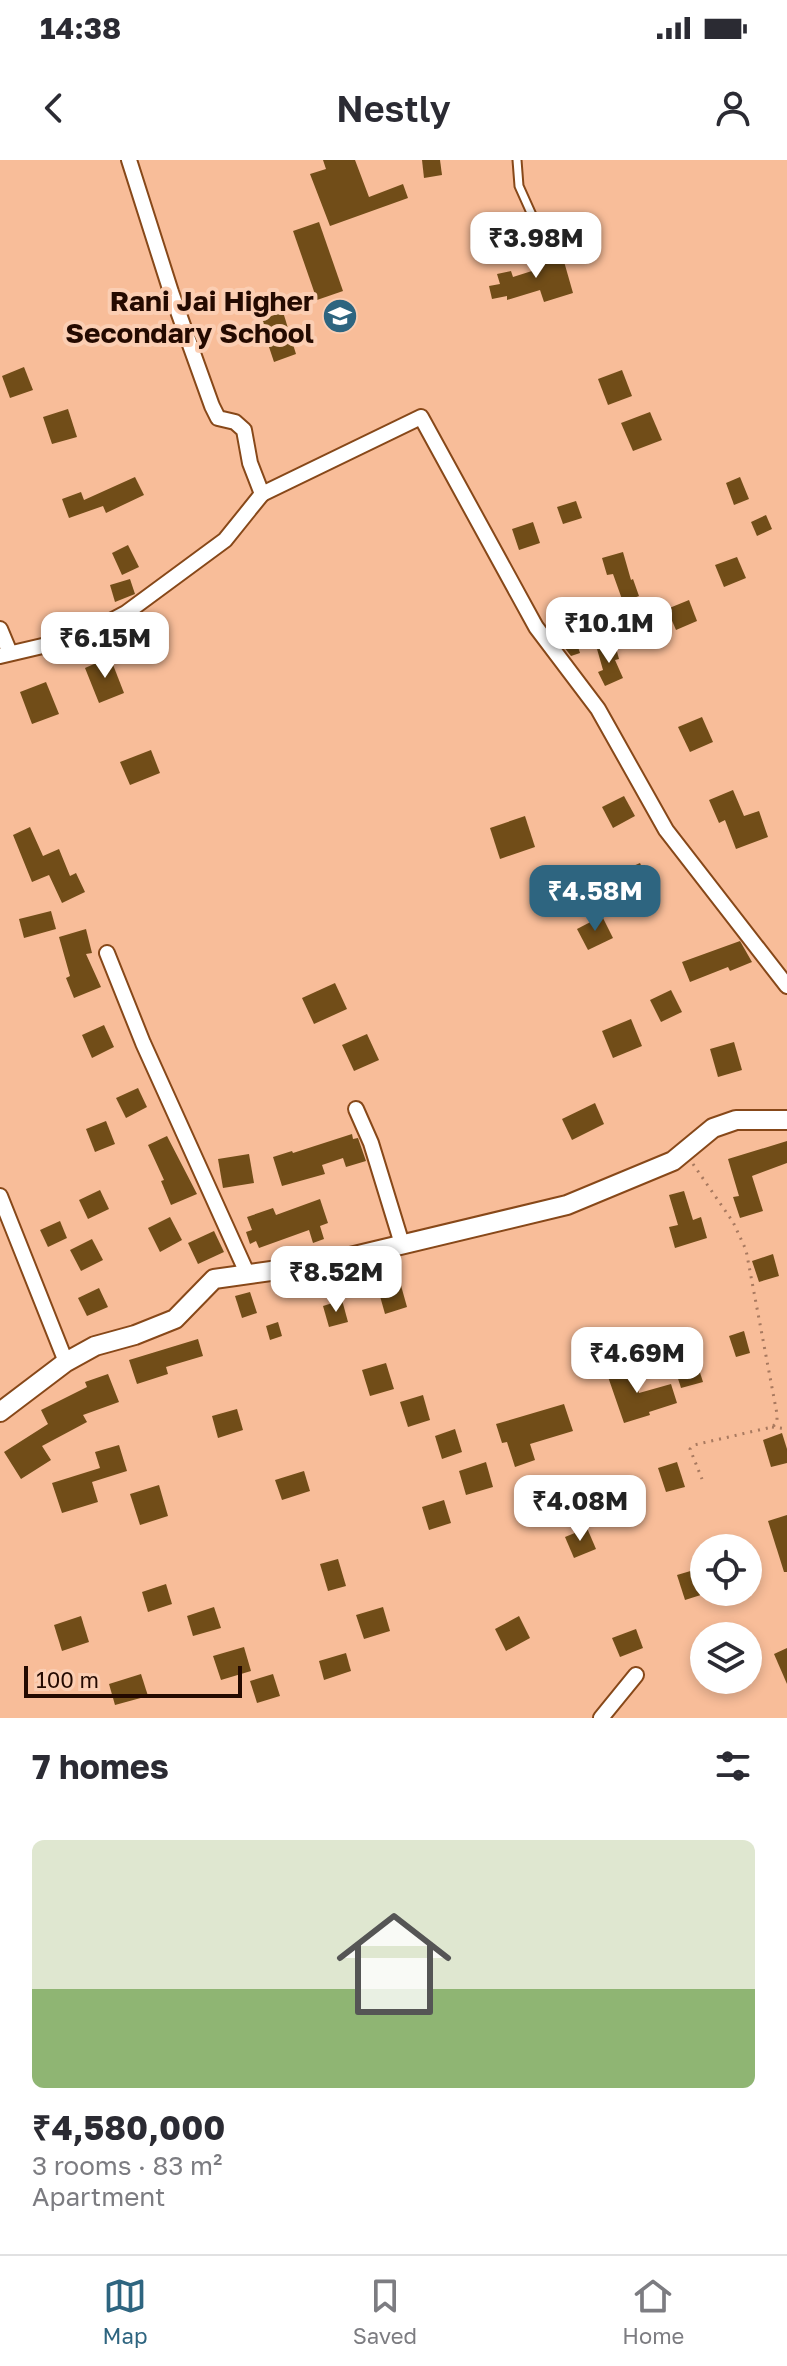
<!DOCTYPE html>
<html lang="en">
<head>
<meta charset="utf-8">
<style>
  body { margin:0; font-family:"Golos Text",sans-serif; background:#f2f2f3; color:#2b2b33; height:100vh; display:flex; flex-direction:column; font-size:30px; white-space:nowrap }
  * { box-sizing:border-box; margin:0 }
  p { font-size:26px; color:#7c7c81 }
  .icon { flex:none; width:44px; height:44px; fill:none; stroke:currentColor; stroke-width:2; stroke-linecap:round; stroke-linejoin:round }
  .map { position:relative; height:1558px; overflow:hidden }
  .details { display:flex; flex-direction:column; background:#fff; flex:1 }
  .details>* { flex:none }
  .fabs { position:absolute; left:690px; top:1374px; display:grid; gap:16px }
  .fabs a { display:grid; place-items:center; width:72px; height:72px; border-radius:50%; background:#fff; box-shadow:0 4px 12px #0003; font-size:40px }
  .scale { position:absolute; left:24px; bottom:20px; width:218px; box-sizing:border-box; padding-left:8px; border:4px solid #240a00; border-top:0; font-size:22px; line-height:28px; white-space:nowrap; color:#240a00; -webkit-text-stroke:6px #fbceb3; paint-order:stroke }
  .price { position:absolute; translate:-50% -68px; padding:0 18px; border-radius:16px; background:#fff; color:#222; font-size:26px; line-height:52px; filter:drop-shadow(0 2px 4px #0008) }
  .price::after { content:''; position:absolute; left:50%; top:48px; width:24px; height:18px; margin-left:-12px; background:inherit; clip-path:polygon(0 0,100% 0,50% 100%) }
  .price.selected { background:#2e6580; color:#fff }
  ul { padding:0; list-style:none }
  li { display:grid; align-content:center; gap:16px; height:424px; padding:0 32px }
  li+li { border-top:2px solid #e1e1e2 }
  li span { display:grid; place-items:center; height:248px; border-radius:12px; color:#555 }
  li>.icon { margin-inline-start:auto }
  span .icon { width:144px; height:144px; fill:#fffc; stroke-width:1 }
  li b { font-size:34px }
  h2 { display:flex; justify-content:space-between; align-items:center; height:96px; padding:0 32px; font-size:34px }
  .status { display:flex; justify-content:space-between; align-items:center; height:56px; padding:0 40px; background:#fff; direction:ltr }
  .status svg { height:22px; fill:currentColor }
  header { display:flex; justify-content:space-between; align-items:center; height:104px; padding:0 32px; background:#fff; font-size:36px; font-weight:600 }
  .menu { display:flex; justify-content:space-around; align-items:center; height:112px; border-top:2px solid #e1e1e2; background:#fff; font-size:22px; color:#7c7c81 }
  .menu a { display:grid; justify-items:center; gap:4px }
  .menu .selected { color:#2e6580 }
  .map>svg:first-child { display:block }
  .building { fill:#714d18 }
  .lines { fill:none; stroke-linecap:round; stroke-linejoin:round }
  .service-casing { stroke:#874819; stroke-width:11 }
  .minor-casing { stroke:#874819; stroke-width:18 }
  .tertiary-casing { stroke:#874819; stroke-width:22 }
  .path { stroke:#a8795f; stroke-width:3; stroke-dasharray:2 6; stroke-linecap:butt }
  .service { stroke:#fff; stroke-width:7 }
  .minor { stroke:#fff; stroke-width:14 }
  .tertiary { stroke:#fff; stroke-width:18 }
  .labels { text-anchor:middle; dominant-baseline:central; stroke-width:8; stroke-linejoin:round; paint-order:stroke }
  .poi-label { font-size:28px; font-weight:bold; fill:#240a00; stroke:#fbceb3; text-anchor:end }
</style>
</head>
<body>
<div class="status"><b>14:38</b><svg viewBox="0 0 49 12"><path d="M0 12V9h3v3zM5 12V6h3v6zM10 12V3h3v9zM15 12V0h3v12zM26 1h20v11H26zM47 4h2v5h-2z"/></svg></div>
<header><svg class="icon" aria-label="back" viewBox="0 0 24 24"><path d="M15 5l-7 7 7 7"/></svg>Nestly<svg class="icon" aria-label="person" viewBox="0 0 24 24"><circle cx="12" cy="8" r="4"/><path d="M4 21q1-7 8-7t8 7"/></svg></header>
<div class="map">
<svg width="787" height="1558" viewBox="0 0 787 1558">
  <rect width="100%" height="100%" fill="#f8bd99"/>
  <g class="building">
    <polygon points="323,0 355,0 369,37 403,24 408,38 330,66 310,14 326,9"/>
    <polygon points="422,0 440,0 442,15 424,18"/>
    <polygon points="319,62 343,131 317,140 293,71"/>
    <polygon points="561,91 573,133 544,142 540,130 507,140 507,136 492,139 489,126 500,124 497,114 511,111 513,117 535,110 532,100"/>
    <polygon points="283,152 296,194 274,202 260,160"/>
    <polygon points="24,207 33,230 10,238 2,216"/>
    <polygon points="622,210 632,236 608,245 598,219"/>
    <polygon points="68,249 77,277 52,284 43,257"/>
    <polygon points="650,252 662,280 633,291 621,263"/>
    <polygon points="135,317 144,335 106,353 103,346 69,358 62,339 81,332 84,340"/>
    <polygon points="740,317 749,339 734,345 726,323"/>
    <polygon points="576,341 582,358 563,364 557,347"/>
    <polygon points="766,355 772,369 757,376 751,362"/>
    <polygon points="533,362 540,383 519,390 512,369"/>
    <polygon points="128,385 139,407 122,415 112,393"/>
    <polygon points="623,392 631,420 633,419 639,436 623,442 613,414 607,415 602,398"/>
    <polygon points="737,397 746,418 724,427 715,405"/>
    <polygon points="130,419 135,434 115,442 110,425"/>
    <polygon points="689,440 697,461 676,470 667,449"/>
    <polygon points="575,478 580,493 571,496 561,483"/>
    <polygon points="615,484 619,499 615,500 623,518 605,526 598,512 603,510 597,489"/>
    <polygon points="110,497 124,533 99,543 85,508"/>
    <polygon points="46,522 59,554 32,564 20,532"/>
    <polygon points="702,557 713,582 690,592 678,567"/>
    <polygon points="151,590 160,613 130,625 120,602"/>
    <polygon points="733,630 744,656 759,651 768,677 736,689 725,660 719,663 709,640"/>
    <polygon points="624,636 635,656 613,668 602,647"/>
    <polygon points="525,656 535,687 500,699 490,668"/>
    <polygon points="30,667 43,696 59,689 70,716 76,713 85,732 62,743 49,715 32,722 13,675"/>
    <polygon points="640,703 651,729 624,741 613,715"/>
    <polygon points="51,751 56,769 24,778 19,759"/>
    <polygon points="602,756 613,778 588,790 577,769"/>
    <polygon points="86,769 92,793 86,794 101,827 74,838 66,818 70,816 59,777"/>
    <polygon points="740,781 752,802 730,811 728,807 690,822 682,802"/>
    <polygon points="335,823 347,849 314,864 302,838"/>
    <polygon points="671,830 682,852 661,862 650,840"/>
    <polygon points="631,859 642,886 613,898 602,871"/>
    <polygon points="104,865 114,887 92,898 82,875"/>
    <polygon points="367,874 379,900 354,911 342,885"/>
    <polygon points="734,882 742,910 718,917 710,889"/>
    <polygon points="138,928 147,947 126,958 116,938"/>
    <polygon points="595,943 604,964 572,980 562,959"/>
    <polygon points="106,961 115,984 95,992 86,969"/>
    <polygon points="352,974 353,979 358,978 366,1001 346,1007 343,998 322,1005 325,1014 282,1026 273,997 292,991 293,993"/>
    <polygon points="167,976 197,1034 171,1045 161,1021 164,1020 148,985"/>
    <polygon points="787,981 787,1003 752,1016 763,1051 740,1058 733,1037 739,1036 728,999"/>
    <polygon points="249,994 254,1023 223,1028 218,999"/>
    <polygon points="100,1030 109,1049 88,1059 79,1040"/>
    <polygon points="684,1031 693,1060 701,1057 707,1078 675,1088 669,1067 678,1065 669,1035"/>
    <polygon points="320,1039 328,1063 320,1066 324,1079 313,1083 309,1070 259,1088 256,1081 250,1084 246,1072 252,1070 247,1057 273,1048 276,1055"/>
    <polygon points="170,1057 182,1080 160,1092 148,1068"/>
    <polygon points="60,1061 67,1078 48,1087 40,1070"/>
    <polygon points="214,1071 224,1092 198,1104 188,1083"/>
    <polygon points="92,1079 103,1100 81,1111 70,1090"/>
    <polygon points="773,1094 779,1116 759,1122 752,1101"/>
    <polygon points="400,1122 407,1147 385,1154 378,1129"/>
    <polygon points="99,1128 108,1147 87,1156 78,1138"/>
    <polygon points="250,1132 257,1153 242,1158 235,1136"/>
    <polygon points="342,1140 348,1162 329,1167 323,1146"/>
    <polygon points="278,1162 282,1176 270,1180 266,1166"/>
    <polygon points="744,1171 750,1193 736,1197 729,1176"/>
    <polygon points="198,1179 203,1196 166,1207 168,1214 137,1224 129,1200"/>
    <polygon points="696,1200 703,1222 681,1228 674,1206"/>
    <polygon points="386,1203 394,1229 370,1236 362,1210"/>
    <polygon points="631,1204 639,1233 671,1224 677,1243 649,1252 650,1255 624,1263 606,1211"/>
    <polygon points="108,1214 119,1242 83,1255 87,1262 42,1286 51,1300 21,1319 4,1292 48,1264 41,1250 87,1227 85,1222"/>
    <polygon points="423,1235 430,1260 408,1267 400,1242"/>
    <polygon points="564,1244 573,1271 530,1284 535,1300 515,1307 507,1282 502,1283 496,1264"/>
    <polygon points="237,1249 243,1270 218,1278 212,1256"/>
    <polygon points="455,1269 462,1292 442,1299 435,1276"/>
    <polygon points="782,1273 787,1289 787,1303 771,1307 763,1280"/>
    <polygon points="119,1285 127,1311 92,1322 98,1342 62,1353 52,1323 100,1308 95,1292"/>
    <polygon points="486,1302 493,1327 466,1335 459,1311"/>
    <polygon points="677,1302 685,1327 666,1332 658,1308"/>
    <polygon points="304,1311 310,1331 282,1340 275,1320"/>
    <polygon points="570,1316 580,1345 549,1356 539,1328"/>
    <polygon points="159,1325 168,1356 140,1365 130,1334"/>
    <polygon points="444,1340 451,1363 429,1370 422,1347"/>
    <polygon points="787,1355 787,1412 784,1412 768,1361"/>
    <polygon points="587,1368 596,1389 574,1398 565,1377"/>
    <polygon points="338,1399 346,1426 328,1431 320,1404"/>
    <polygon points="704,1407 704,1434 685,1440 677,1415"/>
    <polygon points="166,1424 172,1444 148,1452 142,1432"/>
    <polygon points="214,1447 221,1468 193,1476 187,1456"/>
    <polygon points="383,1447 390,1471 364,1479 356,1455"/>
    <polygon points="81,1456 89,1482 62,1491 54,1465"/>
    <polygon points="519,1456 530,1478 506,1491 495,1469"/>
    <polygon points="636,1469 643,1488 620,1497 612,1478"/>
    <polygon points="244,1487 251,1511 221,1520 213,1496"/>
    <polygon points="787,1488 787,1524 774,1494"/>
    <polygon points="346,1493 351,1511 324,1520 319,1501"/>
    <polygon points="141,1514 148,1536 115,1545 109,1524"/>
    <polygon points="273,1514 280,1536 257,1543 250,1521"/>
  </g>
  <g class="lines">
    <g class="service-casing">
      <polyline id="service" points="517,0 519,26 545,84"/>
    </g>
    <g class="minor-casing">
      <g id="minor">
        <polyline points="262,334 421,257 536,467 598,549 666,670 787,826"/>
        <polyline points="0,469 10,493"/>
        <polyline points="0,496 81,477 126,453 225,380 262,334 250,303 244,270 235,262 218,258 212,246 171,132 129,0"/>
        <polyline points="107,793 143,883 247,1113"/>
        <polyline points="356,949 371,983 402,1084"/>
        <polyline points="0,1036 66,1202"/>
        <polyline points="601,1558 636,1515"/>
      </g>
    </g>
    <g class="tertiary-casing">
      <polyline id="tertiary" points="0,1252 66,1202 95,1186 135,1175 175,1159 214,1119 321,1104 567,1045 673,1001 713,968 736,960 787,960"/>
    </g>
    <g class="path">
      <polyline points="693,1004 733,1062 746,1090 777,1254 777,1263 772,1267 694,1285 690,1289 702,1319"/>
      <polyline points="772,1267 787,1269"/>
    </g>
    <use href="#service" class="service"/>
    <use href="#minor" class="minor"/>
    <use href="#tertiary" class="tertiary"/>
  </g>
  <defs>
    <g id="school-disc" transform="scale(1.8)"><circle r="9.5" fill="#2e6580" stroke="#fbceb3"/><path d="M0-5L7-2L0 1L-7-2ZM-4 1L0 2.5L4 1V4Q0 6-4 4Z" fill="#fff"/></g>
  </defs>
  <g fill-rule="evenodd">
    <use href="#school-disc" x="340" y="156"/>
  </g>
  <g class="labels">
    <g class="poi-label">
      <text x="314" y="140">Rani Jai Higher<tspan x="314" dy="32">Secondary School</tspan></text>
    </g>
  </g>
</svg>
<div class="fabs">
<a><svg class="icon" aria-label="locate" viewBox="0 0 24 24"><circle cx="12" cy="12" r="6"/><path d="M12 2v4M12 18v4M2 12h4M18 12h4"/></svg></a>
<a><svg class="icon" aria-label="layers" viewBox="0 0 24 24"><path d="M12 4l9 5-9 5-9-5zM3 14l9 5 9-5"/></svg></a>
</div>
<div class="scale">100 m</div>
<b class="price" style="left:536px;top:120px">₹3.98M</b>
<b class="price" style="left:609px;top:505px">₹10.1M</b>
<b class="price" style="left:105px;top:520px">₹6.15M</b>
<b class="price selected" style="left:595px;top:773px">₹4.58M</b>
<b class="price" style="left:336px;top:1154px">₹8.52M</b>
<b class="price" style="left:637px;top:1235px">₹4.69M</b>
<b class="price" style="left:580px;top:1383px">₹4.08M</b>
</div>
<section class="details">
<h2>7 homes<svg class="icon" aria-label="filters" viewBox="0 0 24 24"><path d="M4 7h16M4 17h16"/><circle cx="9" cy="7" r="2"/><circle cx="15" cy="17" r="2"/></svg></h2>
<ul>
<li><span style="background:linear-gradient(#dfe7d0 60%,#8fb573 0)"><svg class="icon" aria-label="home" viewBox="0 0 24 24"><path d="M3 11l9-7 9 7M6 9v11h12V9"/></svg></span><div><b>₹4,580,000</b><p>3 rooms · 83 m²</p><p>Apartment</p></div></li>
</ul>
</section>
<nav class="menu">
<a class="selected"><svg class="icon" aria-label="map" viewBox="0 0 24 24"><path d="M3 6l6-2 6 2 6-2v14l-6 2-6-2-6 2zM9 4v14M15 6v14"/></svg>Map</a>
<a><svg class="icon" aria-label="saved" viewBox="0 0 24 24"><path d="M7 4h10v16l-5-4-5 4z"/></svg>Saved</a>
<a><svg class="icon" aria-label="home" viewBox="0 0 24 24"><path d="M3 11l9-7 9 7M6 9v11h12V9"/></svg>Home</a>
</nav>
</body>
</html>
